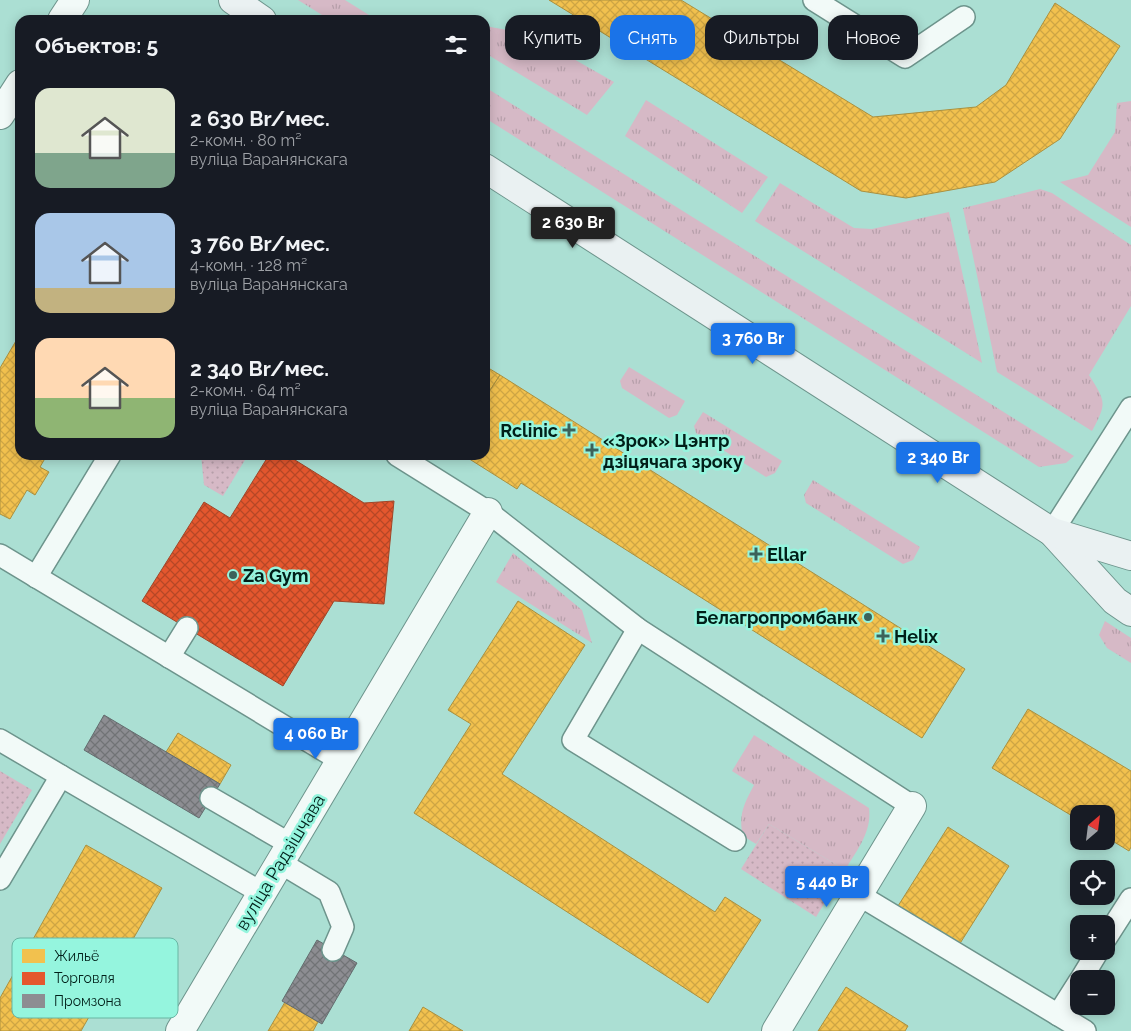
<!DOCTYPE html>
<html lang="ru">
<head>
<meta charset="utf-8">
<style>
  body { margin:0; font-family:Raleway,sans-serif; background:#242831; color:#f1f3f6; height:100vh; display:flex; flex-direction:column; font-size:19px; white-space:nowrap }
  * { box-sizing:border-box; margin:0 }
  p { font-size:16px; color:#9ea1a6 }
  .icon { flex:none; width:28px; height:28px; fill:none; stroke:currentColor; stroke-width:2; stroke-linecap:round; stroke-linejoin:round }
  .map { position:relative; flex:1; overflow:hidden }
  .details { position:absolute; left:15px; top:15px; width:475px; height:445px; display:flex; flex-direction:column; background:#171b24; border-radius:15px; box-shadow:0 2px 12px #0003 }
  .details>* { flex:none }
  .hud { position:absolute; left:505px; top:15px; width:475px; height:45px; display:flex; gap:10px }
  .needle { width:32px; rotate:28deg }
  .controls { position:absolute; left:1070px; top:805px; display:grid; gap:10px }
  .controls a { display:grid; place-items:center; width:45px; height:45px; border-radius:10px; background:#171b24; box-shadow:0 2px 12px #0003; font-size:25px }
  .price { position:absolute; translate:-50% -42px; padding:0 11px; border-radius:5px; background:#1a73e8; color:#fff; font-size:16px; line-height:32px; filter:drop-shadow(0 1px 2px #0008) }
  .price::after { content:''; position:absolute; left:50%; top:30px; width:15px; height:11px; margin-left:-8px; background:inherit; clip-path:polygon(0 0,100% 0,50% 100%) }
  .price.on { background:#222; color:#fff }
  ul { padding:0; list-style:none }
  li { display:flex; align-items:center; gap:15px; height:125px; padding:0 20px }
  li span { display:grid; place-items:center; flex:none; width:140px; height:100px; border-radius:15px; color:#555 }
  li>.icon { margin-inline-start:auto }
  span .icon { width:60px; height:60px; fill:#fffc; stroke-width:1 }
  li b { font-size:21px }
  h2 { display:flex; justify-content:space-between; align-items:center; height:60px; padding:0 20px; font-size:21px }
  .pill { padding:0 18px; border-radius:15px; background:#171b24; box-shadow:0 2px 12px #0003; font-size:18px; line-height:45px }
  .pill.on { background:#1a73e8; color:#fff }
  .map>svg:first-child { display:block }
  .grass { fill:url(#grass-tufts) }
  .park { fill:url(#park-dots) }
  .homes { fill:url(#homes-cross-hatch); stroke:#aa903e }
  .shops { fill:url(#shops-cross-hatch); stroke:#a04628 }
  .industry { fill:url(#industry-cross-hatch); stroke:#636c6e }
  .lines { fill:none; stroke-linecap:round; stroke-linejoin:round }
  .lane-casing { stroke:#6d948c; stroke-width:24 }
  .street-casing { stroke:#6d948c; stroke-width:30 }
  .secondary-casing { stroke:#6d948c; stroke-width:30 }
  .lane { stroke:#f2faf8; stroke-width:21 }
  .street { stroke:#f2faf8; stroke-width:28 }
  .secondary { stroke:#eaf1f2; stroke-width:28 }
  .poi-dot { fill:#3c625a; stroke:#95f5de; stroke-width:2 }
  .labels { text-anchor:middle; dominant-baseline:central; stroke-width:5; stroke-linejoin:round; paint-order:stroke }
  .poi-label { font-size:18px; font-weight:bold; fill:#011f19; stroke:#95f5de; text-anchor:start }
  .street-label { font-size:18px; fill:#011f19; stroke:#95f5de }
  .key { fill:#95f5de; stroke:#69b5a3; stroke-width:1 }
  .key-label { font-size:14px; fill:#011f19 }
</style>
</head>
<body>
<div class="map">
<svg width="1131" height="1031" viewBox="0 0 1131 1031">
  <defs>
    <pattern id="grass-tufts" width="24" height="20" patternUnits="userSpaceOnUse" patternTransform="scale(1.25)"><rect width="24" height="20" fill="#d6b9c6"/><path d="M3 7l-1-3M5 7V3M7 7l1-3M15 17l-1-3M17 17v-4M19 17l1-3" fill="none" stroke="#b69faa"/></pattern>
    <pattern id="park-dots" width="8" height="8" patternUnits="userSpaceOnUse" patternTransform="scale(1.25)"><rect width="8" height="8" fill="#d6b9c6"/><path d="M2 2h.1M6 6h.1" fill="none" stroke="#b69faa" stroke-width="1.8" stroke-linecap="round"/></pattern>
    <pattern id="homes-cross-hatch" width="8" height="8" patternUnits="userSpaceOnUse" patternTransform="scale(1.25)"><rect width="8" height="8" fill="#f2c14e"/><path d="M0 0l8 8M0 8l8-8" fill="none" stroke="#cea544"/></pattern>
    <pattern id="shops-cross-hatch" width="8" height="8" patternUnits="userSpaceOnUse" patternTransform="scale(1.25)"><rect width="8" height="8" fill="#e4572e"/><path d="M0 0l8 8M0 8l8-8" fill="none" stroke="#b64726"/></pattern>
    <pattern id="industry-cross-hatch" width="8" height="8" patternUnits="userSpaceOnUse" patternTransform="scale(1.25)"><rect width="8" height="8" fill="#8d8d92"/><path d="M0 0l8 8M0 8l8-8" fill="none" stroke="#717376"/></pattern>
  </defs>
  <rect width="100%" height="100%" fill="#abdfd3"/>
  <g class="grass">
    <polygon points="298,0 345,0 377,20 330,20"/>
    <polygon points="485,26 530,34 614,82 587,115 485,53"/>
    <polygon points="485,87 1074,456 1066,463 1039,467 485,118"/>
    <polygon points="646,100 768,177 742,213 625,136"/>
    <polygon points="1131,101 1131,227 1060,182 1088,175 1115,132 1117,103"/>
    <polygon points="780,183 854,228 872,229 949,212 982,363 755,221"/>
    <path d="M1040,189l12,4 79,52v61l-42,69c17,27 18,28 3,56l-95,-59 -34,-164z"/>
    <polygon points="629,367 685,401 677,415 669,418 622,388 620,381"/>
    <polygon points="703,412 782,461 775,473 766,477 696,433 694,426"/>
    <polygon points="813,480 920,547 913,560 903,564 806,503 804,495"/>
    <polygon points="513,553 582,610 592,643 496,582"/>
    <polygon points="1105,621 1131,638 1131,663 1107,648 1099,635"/>
    <path d="M754,735l115,73c3,24 -12,42 -24,62l-76,-46 -13,20 -13,-8c-5,-21 1,-32 11,-51l-22,-14z"/>
  </g>
  <g class="park">
    <polygon points="201,455 248,455 223,496 204,485"/>
    <polygon points="0,771 32,790 0,844"/>
    <polygon points="769,824 845,870 816,917 741,869"/>
  </g>
  <g class="homes">
    <polygon points="549,0 681,0 873,117 976,107 1006,85 1055,3 1120,46 1060,139 995,182 906,198 861,191"/>
    <polygon points="20,334 20,455 47,455 40,467 49,472 35,495 27,490 10,519 0,514 0,368"/>
    <polygon points="485,366 500,375 485,398"/>
    <polygon points="500,375 965,669 922,738 521,483 517,489 463,455 485,455 485,398"/>
    <polygon points="518,601 585,645 502,774 715,912 725,897 761,920 708,1003 414,813 471,724 448,710"/>
    <polygon points="1028,709 1131,771 1131,847 1129,851 1106,837 1106,814 1079,814 1079,820 992,768"/>
    <polygon points="178,733 231,765 220,784 166,752"/>
    <polygon points="948,827 1009,866 959,945 898,906"/>
    <polygon points="86,845 162,888 81,1031 0,1031 0,998"/>
    <polygon points="846,987 908,1026 905,1031 818,1031"/>
    <polygon points="285,1002 318,1022 313,1031 268,1031"/>
    <polygon points="423,1007 463,1031 409,1031"/>
  </g>
  <polygon class="shops" points="269,455 287,455 364,503 394,501 384,604 334,601 283,686 142,601 204,502 230,518"/>
  <g class="industry">
    <polygon points="104,715 220,784 199,818 84,750"/>
    <polygon points="317,940 357,963 322,1024 282,1001"/>
  </g>
  <g class="lines">
    <g class="lane-casing">
      <g id="lane">
        <polyline points="814,0 905,57 964,17"/>
        <polyline points="397,455 488,512 638,629 912,806"/>
        <polyline points="1052,532 1131,408"/>
        <polyline points="0,555 340,760"/>
        <polyline points="36,577 110,455"/>
        <polyline points="638,629 573,740 735,840"/>
        <polyline points="169,657 187,628"/>
        <polyline points="0,740 61,776 0,879"/>
        <polyline points="61,776 262,893"/>
        <polyline points="211,798 290,844"/>
        <polyline points="279,862 329,892 343,927 333,950"/>
        <polyline points="859,895 1085,1031"/>
        <polyline points="1106,938 1131,899"/>
        <polyline points="1081,979 1098,951"/>
        <polyline points="1058,1015 1079,982"/>
      </g>
    </g>
    <g class="street-casing">
      <g id="street">
        <polyline points="62,20 75,0"/>
        <polyline points="0,115 20,84"/>
        <polyline points="180,1031 488,512"/>
        <polyline points="776,1031 912,806"/>
      </g>
    </g>
    <g class="secondary-casing">
      <g id="secondary">
        <polyline points="233,0 262,20"/>
        <polyline points="485,168 1052,532 1115,601 1131,612"/>
        <polyline points="1052,532 1131,556"/>
      </g>
    </g>
    <use href="#lane" class="lane"/>
    <use href="#street" class="street"/>
    <use href="#secondary" class="secondary"/>
  </g>
  <g class="poi-dot">
    <path d="M566.5 422.5h5v5h5v5h-5v5h-5v-5h-5v-5h5z"/>
    <path d="M589.5 442.5h5v5h5v5h-5v5h-5v-5h-5v-5h5z"/>
    <path d="M753.5 546.5h5v5h5v5h-5v5h-5v-5h-5v-5h5z"/>
    <circle cx="233" cy="575" r="5"/>
    <circle cx="868" cy="617" r="5"/>
    <path d="M880.5 628.5h5v5h5v5h-5v5h-5v-5h-5v-5h5z"/>
  </g>
  <g class="labels">
    <g class="poi-label">
      <text x="558" y="430" text-anchor="end">Rclinic</text>
      <text x="603" y="440">«Зрок» Цэнтр<tspan x="603" dy="21">дзіцячага зроку</tspan></text>
      <text x="767" y="554">Ellar</text>
      <text x="243" y="575">Za Gym</text>
      <text x="858" y="617" text-anchor="end">Белагропромбанк</text>
      <text x="894" y="636">Helix</text>
    </g>
    <g class="street-label">
      <text transform="translate(280 862) rotate(-59)">вуліца Радзішчава</text>
    </g>
  </g>
  <rect x="12" y="938" width="166" height="80" rx="8" class="key"/>
  <rect x="22" y="949" width="23" height="14" fill="#f2c14e"/>
  <rect x="22" y="972" width="23" height="13" fill="#e4572e"/>
  <rect x="22" y="994" width="23" height="14" fill="#8d8d92"/>
  <g class="key-label">
    <text x="54" y="961">Жильё</text>
    <text x="54" y="983">Торговля</text>
    <text x="54" y="1006">Промзона</text>
  </g>
</svg>
<div class="controls">
<a><svg class="needle" viewBox="-14 -14 28 28"><path d="M0-13l5 13h-10z" fill="#e53935"/><path d="M0 13l5-13h-10z" fill="#9ea1a6"/></svg></a>
<a><svg class="icon" aria-label="locate" viewBox="0 0 24 24"><circle cx="12" cy="12" r="6"/><path d="M12 2v4M12 18v4M2 12h4M18 12h4"/></svg></a>
<a>+</a>
<a>−</a>
</div>
<b class="price on" style="left:573px;top:249px">2 630 Br</b>
<b class="price" style="left:753px;top:365px">3 760 Br</b>
<b class="price" style="left:938px;top:484px">2 340 Br</b>
<b class="price" style="left:316px;top:760px">4 060 Br</b>
<b class="price" style="left:827px;top:908px">5 440 Br</b>
<div class="hud">
<a class="pill">Купить</a>
<a class="pill on">Снять</a>
<a class="pill">Фильтры</a>
<a class="pill">Новое</a>
</div>
<section class="details">
<h2>Объектов: 5<svg class="icon" aria-label="filters" viewBox="0 0 24 24"><path d="M4 7h16M4 17h16"/><circle cx="9" cy="7" r="2"/><circle cx="15" cy="17" r="2"/></svg></h2>
<ul>
<li><span style="background:linear-gradient(#dfe7d0 65%,#7fa58c 0)"><svg class="icon" aria-label="home" viewBox="0 0 24 24"><path d="M3 11l9-7 9 7M6 9v11h12V9"/></svg></span><div><b>2 630 Br/мес.</b><p>2-комн. · 80 m²</p><p>вуліца Варанянскага</p></div></li>
<li><span style="background:linear-gradient(#a9c7e8 75%,#c2b280 0)"><svg class="icon" aria-label="home" viewBox="0 0 24 24"><path d="M3 11l9-7 9 7M6 9v11h12V9"/></svg></span><div><b>3 760 Br/мес.</b><p>4-комн. · 128 m²</p><p>вуліца Варанянскага</p></div></li>
<li><span style="background:linear-gradient(#ffd9b3 60%,#8fb573 0)"><svg class="icon" aria-label="home" viewBox="0 0 24 24"><path d="M3 11l9-7 9 7M6 9v11h12V9"/></svg></span><div><b>2 340 Br/мес.</b><p>2-комн. · 64 m²</p><p>вуліца Варанянскага</p></div></li>
</ul>
</section>
</div>
</body>
</html>
